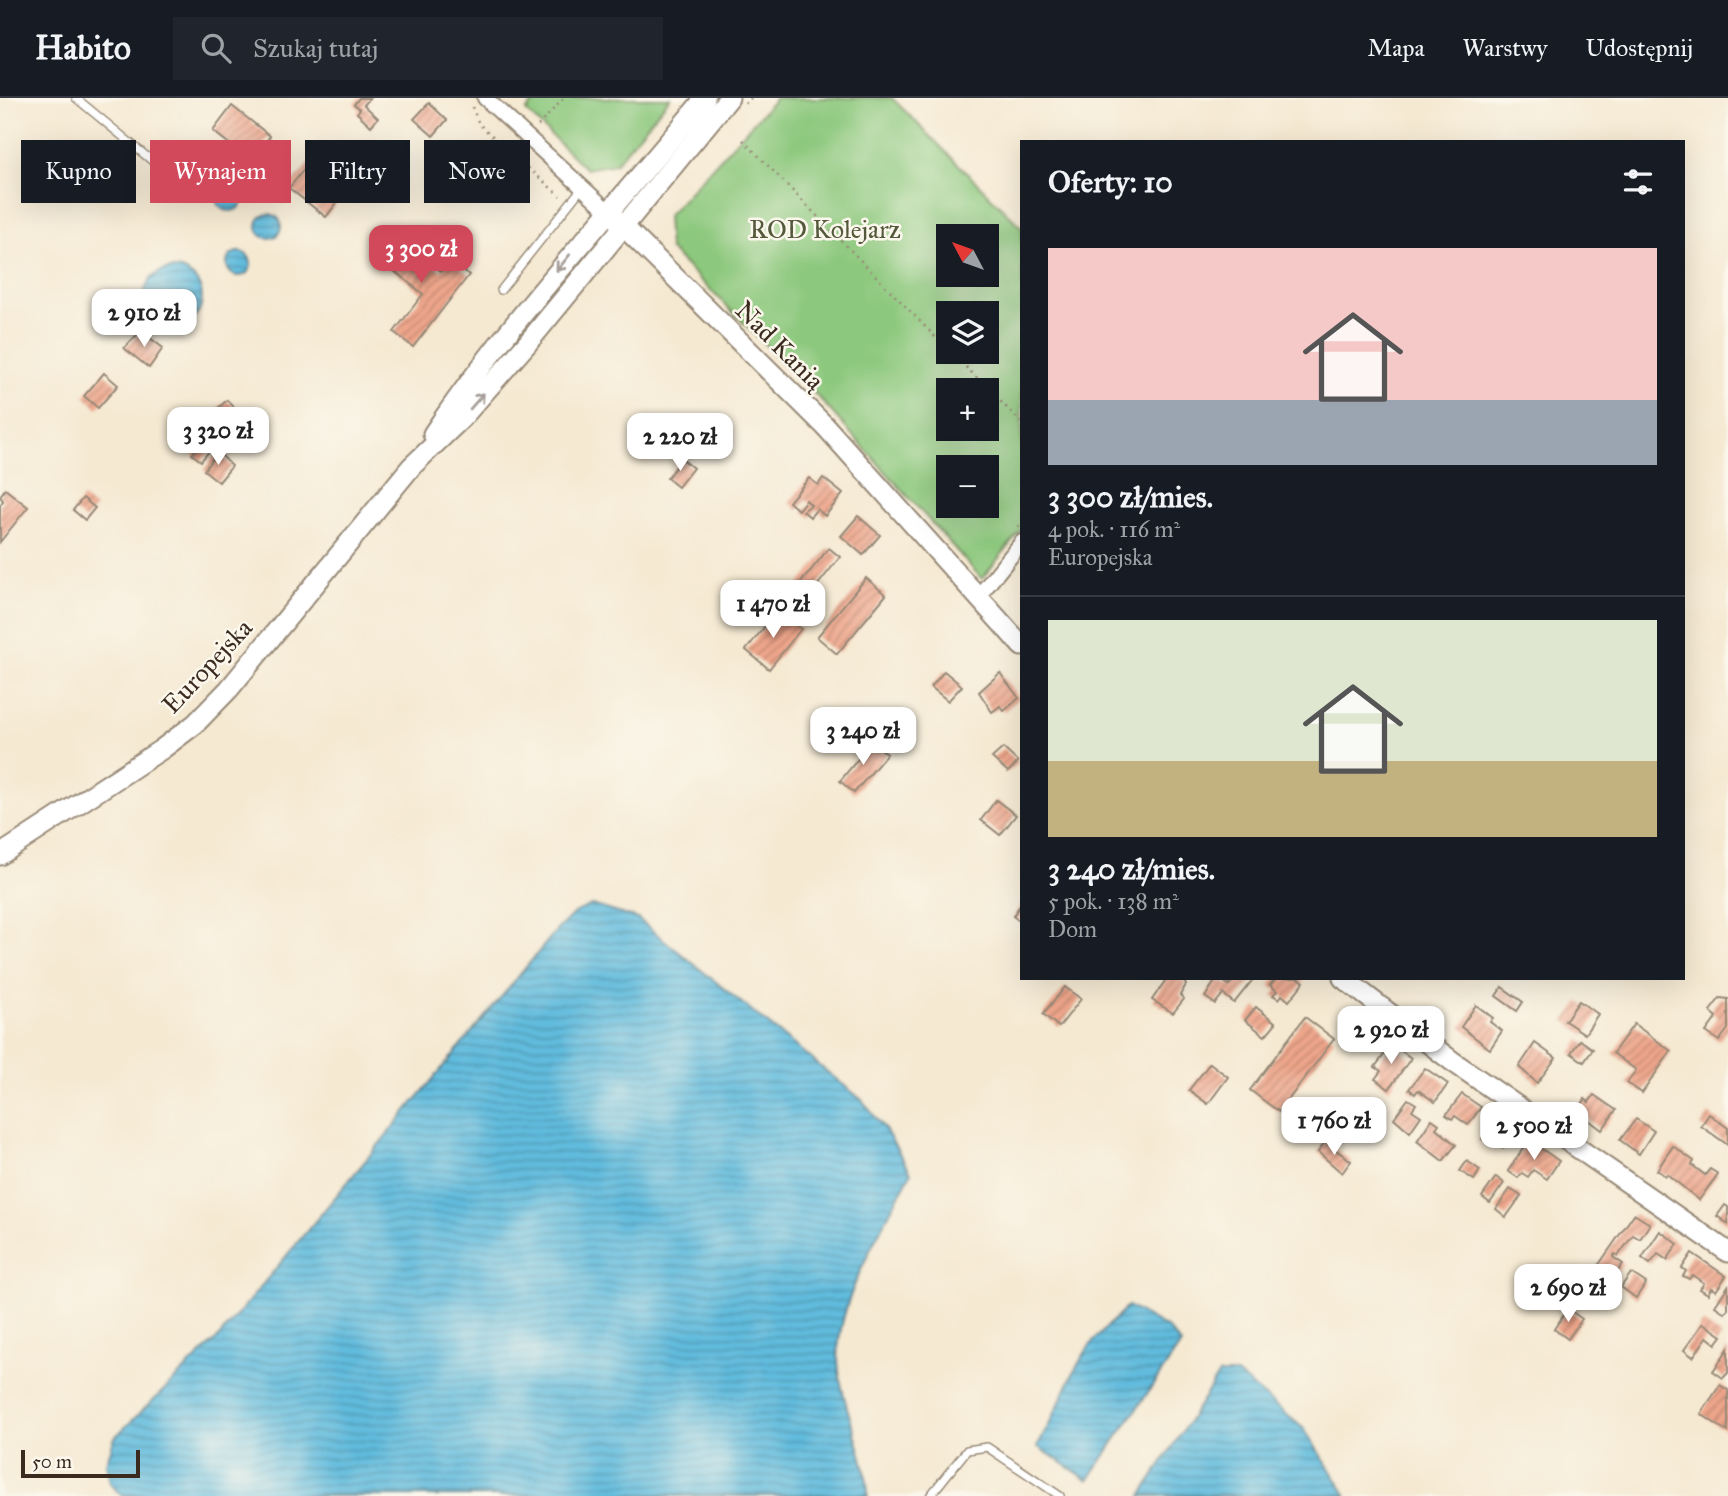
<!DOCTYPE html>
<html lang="pl">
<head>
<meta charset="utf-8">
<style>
  body { margin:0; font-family:"IM FELL Great Primer",serif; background:#20242c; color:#f1f3f6; height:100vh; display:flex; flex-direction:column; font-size:26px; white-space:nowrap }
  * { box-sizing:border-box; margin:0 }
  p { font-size:23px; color:#9ea1a6 }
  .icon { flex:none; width:38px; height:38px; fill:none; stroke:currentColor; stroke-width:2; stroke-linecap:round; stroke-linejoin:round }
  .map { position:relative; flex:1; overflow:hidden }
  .drawer { position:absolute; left:1020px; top:42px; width:665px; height:840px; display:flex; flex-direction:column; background:#171b24; border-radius:0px; box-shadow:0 7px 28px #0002 }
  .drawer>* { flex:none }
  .hud { position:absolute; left:21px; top:42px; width:665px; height:63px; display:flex; gap:14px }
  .needle { width:46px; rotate:311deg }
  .controls { position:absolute; left:936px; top:126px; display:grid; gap:14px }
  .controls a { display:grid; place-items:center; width:63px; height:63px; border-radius:0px; background:#171b24; box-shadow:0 7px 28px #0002; font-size:35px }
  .scale { position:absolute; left:21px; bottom:18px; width:119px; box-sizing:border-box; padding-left:7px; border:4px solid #3b2a1e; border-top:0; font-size:19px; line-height:24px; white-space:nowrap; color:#3b2a1e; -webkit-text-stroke:5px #fbf7ec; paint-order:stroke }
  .price { position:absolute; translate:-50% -60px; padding:0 16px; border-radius:14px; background:#fff; color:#222; font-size:23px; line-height:46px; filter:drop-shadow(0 2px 4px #0008) }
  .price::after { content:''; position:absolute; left:50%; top:42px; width:21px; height:16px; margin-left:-10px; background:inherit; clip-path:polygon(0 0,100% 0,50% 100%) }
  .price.current { background:#d1495b; color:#fff }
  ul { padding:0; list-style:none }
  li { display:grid; align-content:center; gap:14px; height:371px; padding:0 28px }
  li+li { border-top:2px solid #363941 }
  li span { display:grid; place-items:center; height:217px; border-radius:0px; color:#555 }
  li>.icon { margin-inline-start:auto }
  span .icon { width:126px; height:126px; fill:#fffc; stroke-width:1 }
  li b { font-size:30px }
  h2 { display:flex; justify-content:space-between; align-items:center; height:84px; padding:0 28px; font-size:30px }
  .chip { padding:0 24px; border-radius:0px; background:#171b24; box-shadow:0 7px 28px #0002; font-size:24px; line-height:63px }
  .chip.current { background:#d1495b; color:#fff }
  header { display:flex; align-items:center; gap:42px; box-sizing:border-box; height:98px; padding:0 35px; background:#171b24; border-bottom:2px solid #363941 }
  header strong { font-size:33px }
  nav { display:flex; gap:38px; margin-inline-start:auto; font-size:24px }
  .search { width:490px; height:63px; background:#20242c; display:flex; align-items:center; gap:18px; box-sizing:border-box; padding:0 24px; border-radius:0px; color:#9ea1a6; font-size:26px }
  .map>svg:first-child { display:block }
  .garden { fill:#8cc87d; stroke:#64794e; stroke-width:2; fill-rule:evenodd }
  .water { fill:url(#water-rules); stroke:#4e727e; stroke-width:2 }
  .building { fill:url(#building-hatch) }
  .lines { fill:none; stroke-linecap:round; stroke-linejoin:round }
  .lane-casing { stroke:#988a78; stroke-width:10 }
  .street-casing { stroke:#988a78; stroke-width:18 }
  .secondary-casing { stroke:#988a78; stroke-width:23 }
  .path { stroke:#988a78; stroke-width:2.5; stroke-dasharray:2 5; stroke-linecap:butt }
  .lane { stroke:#fff; stroke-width:7 }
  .street { stroke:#fff; stroke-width:14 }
  .secondary { stroke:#fff; stroke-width:19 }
  .oneway { stroke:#a79f9a }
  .labels { text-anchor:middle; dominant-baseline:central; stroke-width:5; stroke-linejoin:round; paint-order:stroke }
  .park-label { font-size:26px; fill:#53593a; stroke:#fbf7ec }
  .street-label { font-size:26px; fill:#3b2a1e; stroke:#fbf7ec }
</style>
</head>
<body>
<header>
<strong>Habito</strong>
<div class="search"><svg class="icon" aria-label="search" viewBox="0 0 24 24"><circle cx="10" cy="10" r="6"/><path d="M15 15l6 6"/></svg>Szukaj tutaj</div>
<nav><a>Mapa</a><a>Warstwy</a><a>Udostępnij</a></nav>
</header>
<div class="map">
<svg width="1728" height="1398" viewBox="0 0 1728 1398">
  <defs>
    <pattern id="water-rules" width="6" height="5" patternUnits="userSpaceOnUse" patternTransform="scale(1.75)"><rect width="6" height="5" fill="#60bbdd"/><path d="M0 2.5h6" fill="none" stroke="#5098b3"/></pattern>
    <pattern id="building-hatch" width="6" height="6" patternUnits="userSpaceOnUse" patternTransform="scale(1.75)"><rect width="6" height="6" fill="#eea68b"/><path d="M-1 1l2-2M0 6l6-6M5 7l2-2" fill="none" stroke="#c28771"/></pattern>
  </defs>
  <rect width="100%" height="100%" fill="#fbf7ec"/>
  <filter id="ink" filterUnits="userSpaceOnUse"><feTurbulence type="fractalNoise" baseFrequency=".0143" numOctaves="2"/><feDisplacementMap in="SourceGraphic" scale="14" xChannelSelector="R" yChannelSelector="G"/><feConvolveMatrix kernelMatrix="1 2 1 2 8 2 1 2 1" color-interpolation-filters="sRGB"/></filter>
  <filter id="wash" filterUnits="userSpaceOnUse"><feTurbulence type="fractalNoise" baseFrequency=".00686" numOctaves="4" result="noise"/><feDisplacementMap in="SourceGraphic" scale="28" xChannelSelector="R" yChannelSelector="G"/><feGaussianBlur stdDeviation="1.57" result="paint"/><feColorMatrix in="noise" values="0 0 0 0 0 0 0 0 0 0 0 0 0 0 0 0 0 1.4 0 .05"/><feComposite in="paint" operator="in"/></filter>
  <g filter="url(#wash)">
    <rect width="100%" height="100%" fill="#f5e9d2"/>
    <g class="garden">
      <polygon points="538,0 670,0 615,66 586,71 526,13"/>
      <path d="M776,0h116l130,130v301l-40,50 -162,-180 -151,-150 -2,-33zM948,138h39v39h-39zM948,215h39v39h-39zM948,292h39v39h-39zM948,369h39v39h-39z"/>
    </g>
    <g class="water">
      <circle cx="230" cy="100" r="13"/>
      <circle cx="269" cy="128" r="12"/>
      <circle cx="239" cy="166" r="12"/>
      <circle cx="173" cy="200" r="29"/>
      <path d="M592,807l46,14 224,181 24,31 25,42c-28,53 -81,137 -72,198 5,42 28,83 29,125h-746l-12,-13 -4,-20 9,-26 104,-100 337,-406 18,-18z"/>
      <path d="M1128,1208l40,23 13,15 -93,136 -51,-34c20,-30 29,-66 50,-96 11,-16 27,-30 41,-44z"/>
      <polygon points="1219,1276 1237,1276 1304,1331 1347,1398 1141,1398"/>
    </g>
    <g id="blocks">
      <g class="building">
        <polygon points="359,0 370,0 364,7 378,20 371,28 357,15 360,11 354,6"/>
        <polygon points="429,5 447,22 433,38 414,21"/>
        <polygon points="232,8 270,38 251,63 213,33"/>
        <polygon points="313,60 349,89 326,119 289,90"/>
        <polygon points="393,134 441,173 450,161 469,177 413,249 394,234 423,196 374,157"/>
        <polygon points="141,233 163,250 149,270 124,250"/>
        <polygon points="104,275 118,287 98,310 84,298"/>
        <polygon points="227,302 241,316 227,331 212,316"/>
        <polygon points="202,344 211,351 201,363 192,356"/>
        <polygon points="218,354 232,368 219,384 204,372"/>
        <polygon points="682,361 693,370 678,389 667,380"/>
        <polygon points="809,380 818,387 823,380 843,396 825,418 817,411 810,419 803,413 811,407 806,402 798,412 789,404"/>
        <polygon points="5,391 28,409 0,444 0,407 3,403 0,398"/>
        <polygon points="83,400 95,410 85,422 73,412"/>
        <polygon points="858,418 880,437 863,457 841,438"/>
        <polygon points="829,450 840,459 804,504 793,494"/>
        <polygon points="866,480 886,497 837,556 817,539"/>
        <polygon points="778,512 801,531 769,571 746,552"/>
        <polygon points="944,573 962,588 948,603 931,589"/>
        <polygon points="1000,575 1019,600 1004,613 1000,608 992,614 979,594"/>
        <polygon points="872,644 887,656 854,695 840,683"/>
        <polygon points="1003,650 1018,664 1008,674 992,660"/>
        <polygon points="996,702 1016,717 1000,737 981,722"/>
        <polygon points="1022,804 1022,825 1013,818"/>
        <polygon points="1167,880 1182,880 1186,887 1180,897 1184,901 1173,915 1152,902"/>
        <polygon points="1217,880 1229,887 1235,880 1254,880 1234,905 1223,896 1215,906 1205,899"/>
        <polygon points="1276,880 1299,880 1304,884 1289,903 1282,897 1279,901 1273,897 1277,893 1270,887"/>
        <polygon points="1065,889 1081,901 1059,929 1043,916"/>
        <polygon points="1502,889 1523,904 1517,913 1496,898"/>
        <polygon points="1720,900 1728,901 1728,931 1719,943 1706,934 1717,919 1710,913"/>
        <polygon points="1579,903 1598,916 1585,936 1565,923"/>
        <polygon points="1476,907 1493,920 1490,924 1502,933 1490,951 1461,929"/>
        <polygon points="1256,909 1276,925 1265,938 1245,922"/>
        <polygon points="1305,919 1334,941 1279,1014 1250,992"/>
        <polygon points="1634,926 1671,953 1642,995 1627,985 1636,972 1613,955"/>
        <polygon points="1580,942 1593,951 1584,964 1571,955"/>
        <polygon points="1535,945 1556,960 1537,985 1519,969"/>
        <polygon points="1392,946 1411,960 1389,991 1375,981 1381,973 1375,969"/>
        <polygon points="1210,965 1228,979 1208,1006 1189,992"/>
        <polygon points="1425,970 1448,986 1435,1004 1418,992 1415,996 1409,991"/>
        <polygon points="1462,996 1481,1009 1468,1027 1455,1018 1452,1021 1446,1017"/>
        <polygon points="1594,997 1616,1012 1602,1032 1581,1016 1585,1011 1581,1008 1585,1001 1589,1004"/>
        <polygon points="1408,1001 1416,1006 1412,1012 1421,1018 1410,1034 1394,1020"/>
        <polygon points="1709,1016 1728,1030 1728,1047 1701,1028"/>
        <polygon points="1497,1020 1514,1032 1503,1050 1491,1041 1488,1045 1482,1041"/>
        <polygon points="1432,1021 1439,1026 1436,1030 1456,1047 1443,1063 1417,1043"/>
        <polygon points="1636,1021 1654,1033 1639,1056 1620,1042"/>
        <polygon points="1529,1042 1559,1063 1547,1081 1533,1072 1528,1079 1522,1075 1518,1080 1508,1073"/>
        <polygon points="1325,1044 1351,1063 1342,1075 1318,1054"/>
        <polygon points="1673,1048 1694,1063 1692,1067 1705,1077 1710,1071 1718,1076 1699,1102 1667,1076 1665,1078 1657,1072"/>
        <polygon points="1467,1063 1480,1072 1474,1082 1460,1073"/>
        <polygon points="1496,1079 1504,1085 1490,1105 1482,1099"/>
        <polygon points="1510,1091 1521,1098 1506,1119 1496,1111"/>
        <polygon points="1725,1107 1728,1109 1728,1126 1717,1118"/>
        <polygon points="1634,1116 1650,1126 1640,1141 1633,1137 1618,1158 1615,1156 1613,1159 1623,1166 1607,1188 1591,1178"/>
        <polygon points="1660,1133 1678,1146 1667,1162 1658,1156 1650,1166 1642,1160"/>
        <polygon points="1692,1155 1726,1178 1716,1193 1711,1190 1708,1196 1700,1191 1704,1185 1692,1177 1689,1181 1683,1178 1686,1173 1682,1170"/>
        <polygon points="1631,1175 1646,1185 1636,1200 1621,1189"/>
        <polygon points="1587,1185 1601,1194 1592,1207 1578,1197"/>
        <polygon points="1728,1188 1728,1211 1725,1215 1715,1208"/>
        <polygon points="1568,1211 1582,1221 1568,1241 1554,1231"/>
        <polygon points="1703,1225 1722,1238 1716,1246 1707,1239 1693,1259 1684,1252"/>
        <polygon points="1728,1251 1728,1275 1723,1280 1713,1273"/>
        <polygon points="1720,1287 1728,1292 1728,1334 1701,1316"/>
      </g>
    </g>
  </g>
  <g filter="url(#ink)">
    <use href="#blocks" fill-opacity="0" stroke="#988a78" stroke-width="2"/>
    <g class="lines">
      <g class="lane-casing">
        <g id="lane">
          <polyline points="76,0 174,81"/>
          <polyline points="501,192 582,90"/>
          <polyline points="930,1398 967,1352 987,1349 1060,1398"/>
        </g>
      </g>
      <g class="street-casing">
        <g id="street">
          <polyline points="485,0 608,113"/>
          <polyline points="978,499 1022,444"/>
        </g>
      </g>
      <g class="secondary-casing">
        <g id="secondary">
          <polyline points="608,113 825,328 1022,548"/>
          <path d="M433,336c81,-120 181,-224 272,-336"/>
          <polyline points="0,757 162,651 195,626 229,591 411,369 461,321 526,247 729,0"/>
          <polyline points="1343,880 1452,963 1728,1154"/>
        </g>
      </g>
      <g class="path">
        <polyline points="745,6 751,0"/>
        <polyline points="472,9 479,26 560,98"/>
        <polyline points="538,28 564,0"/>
        <polyline points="743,42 948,252"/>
        <polyline points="951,254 1022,325"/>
        <polyline points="1018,429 1022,423"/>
      </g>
      <use href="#lane" class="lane"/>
      <use href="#street" class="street"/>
      <use href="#secondary" class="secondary"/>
    </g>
    <defs><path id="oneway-shaft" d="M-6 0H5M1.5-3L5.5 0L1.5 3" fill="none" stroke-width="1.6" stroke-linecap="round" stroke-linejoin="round" transform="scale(1.75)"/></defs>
    <g class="oneway">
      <use href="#oneway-shaft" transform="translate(563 165) rotate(129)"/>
      <use href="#oneway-shaft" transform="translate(477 303) rotate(-49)"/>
    </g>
  </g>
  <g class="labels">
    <g class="park-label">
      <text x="825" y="131">ROD Kolejarz</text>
    </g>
    <g class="street-label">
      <text transform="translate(780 247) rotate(45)">Nad Kanią</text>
      <text transform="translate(207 568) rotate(-47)">Europejska</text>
    </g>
  </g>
</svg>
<div class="controls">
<a><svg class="needle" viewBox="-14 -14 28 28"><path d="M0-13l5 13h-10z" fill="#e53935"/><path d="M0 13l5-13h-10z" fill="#9ea1a6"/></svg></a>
<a><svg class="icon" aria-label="layers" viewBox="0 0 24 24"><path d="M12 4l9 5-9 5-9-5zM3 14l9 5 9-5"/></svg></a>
<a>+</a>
<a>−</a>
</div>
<div class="scale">50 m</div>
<b class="price current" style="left:421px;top:187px">3 300 zł</b>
<b class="price" style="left:144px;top:251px">2 910 zł</b>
<b class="price" style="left:218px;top:369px">3 320 zł</b>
<b class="price" style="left:680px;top:375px">2 220 zł</b>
<b class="price" style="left:773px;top:542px">1 470 zł</b>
<b class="price" style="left:863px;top:669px">3 240 zł</b>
<b class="price" style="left:1391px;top:968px">2 920 zł</b>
<b class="price" style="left:1334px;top:1059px">1 760 zł</b>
<b class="price" style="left:1534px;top:1064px">2 500 zł</b>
<b class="price" style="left:1568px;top:1226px">2 690 zł</b>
<div class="hud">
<a class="chip">Kupno</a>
<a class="chip current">Wynajem</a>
<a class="chip">Filtry</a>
<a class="chip">Nowe</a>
</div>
<section class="drawer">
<h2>Oferty: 10<svg class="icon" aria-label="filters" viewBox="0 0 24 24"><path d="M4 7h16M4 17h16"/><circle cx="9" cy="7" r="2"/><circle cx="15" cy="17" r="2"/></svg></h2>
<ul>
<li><span style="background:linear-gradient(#f6c9c9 70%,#9aa5b1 0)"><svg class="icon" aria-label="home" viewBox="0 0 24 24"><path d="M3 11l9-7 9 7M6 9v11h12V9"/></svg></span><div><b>3 300 zł/mies.</b><p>4 pok. · 116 m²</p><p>Europejska</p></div></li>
<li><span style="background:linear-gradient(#dfe7d0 65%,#c2b280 0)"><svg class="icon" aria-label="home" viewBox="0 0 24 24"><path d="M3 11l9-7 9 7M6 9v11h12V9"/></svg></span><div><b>3 240 zł/mies.</b><p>5 pok. · 138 m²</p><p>Dom</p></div></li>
</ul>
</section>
</div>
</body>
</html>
